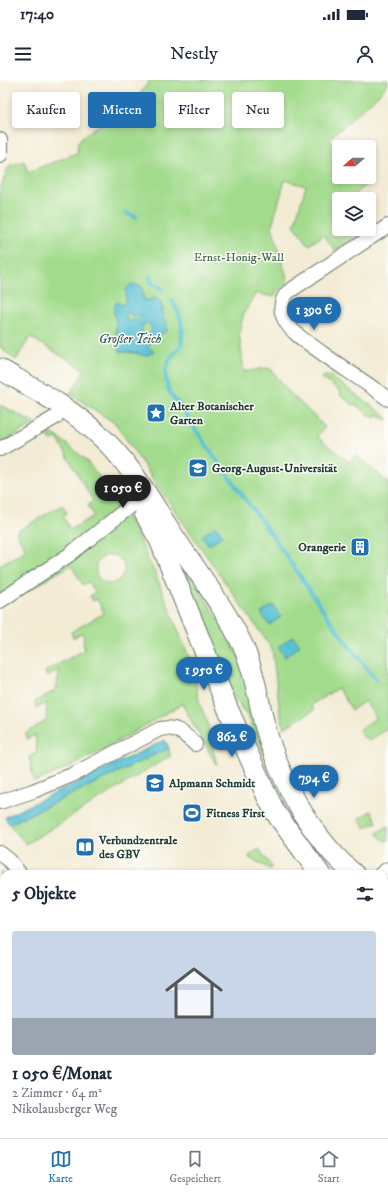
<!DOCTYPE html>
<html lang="de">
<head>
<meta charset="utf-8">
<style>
  body { margin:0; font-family:"IM FELL DW Pica",serif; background:#f6f6f7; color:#1f2937; height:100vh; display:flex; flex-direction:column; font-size:15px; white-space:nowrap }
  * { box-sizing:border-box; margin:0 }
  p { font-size:13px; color:#747a83 }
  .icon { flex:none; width:22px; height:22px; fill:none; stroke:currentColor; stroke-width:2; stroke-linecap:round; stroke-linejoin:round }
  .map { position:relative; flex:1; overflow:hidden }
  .drawer { position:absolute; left:0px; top:790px; width:388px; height:268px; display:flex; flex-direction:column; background:#fff; border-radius:12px 12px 0 0; box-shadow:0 2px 6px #0003 }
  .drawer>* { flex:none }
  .banner { position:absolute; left:12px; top:12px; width:364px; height:36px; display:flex; gap:8px }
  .needle { width:26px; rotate:250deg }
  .tools { position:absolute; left:332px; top:60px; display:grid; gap:8px }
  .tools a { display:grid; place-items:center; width:44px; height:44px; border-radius:4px; background:#fff; box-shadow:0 2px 6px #0003; font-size:20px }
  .price { position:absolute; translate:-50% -34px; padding:0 9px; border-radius:14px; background:#1f6fb2; color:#fff; font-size:13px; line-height:26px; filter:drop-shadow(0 1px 2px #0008) }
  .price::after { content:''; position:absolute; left:50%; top:24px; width:12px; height:9px; margin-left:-6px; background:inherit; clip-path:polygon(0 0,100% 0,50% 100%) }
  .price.on { background:#222; color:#fff }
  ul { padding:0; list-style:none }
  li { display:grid; align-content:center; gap:8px; height:212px; padding:0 12px }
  li span { display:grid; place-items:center; height:124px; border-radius:4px; color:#555 }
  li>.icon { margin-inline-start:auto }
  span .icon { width:72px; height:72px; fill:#fffc; stroke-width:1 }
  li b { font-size:17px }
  h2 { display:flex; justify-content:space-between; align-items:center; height:48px; padding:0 12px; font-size:17px }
  .tag { padding:0 14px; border-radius:4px; background:#fff; box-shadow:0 2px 6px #0003; font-size:14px; line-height:36px }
  .tag.on { background:#1f6fb2; color:#fff }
  .status { display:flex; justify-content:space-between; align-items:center; height:28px; padding:0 20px; background:#fff; direction:ltr }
  .status svg { height:11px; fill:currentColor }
  header { display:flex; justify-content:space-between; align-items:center; height:52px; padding:0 12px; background:#fff; font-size:18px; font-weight:600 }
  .tab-bar { display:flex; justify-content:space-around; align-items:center; height:56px; border-top:1px solid #e0e1e3; background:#fff; font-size:11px; color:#747a83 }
  .tab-bar a { display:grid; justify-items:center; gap:2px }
  .tab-bar .on { color:#1f6fb2 }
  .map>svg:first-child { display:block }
  .green { fill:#a3db8d; stroke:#618c60; fill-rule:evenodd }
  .water { fill:#58c1d5; stroke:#3c7f84; fill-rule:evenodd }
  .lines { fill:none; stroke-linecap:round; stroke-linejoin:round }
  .stream { stroke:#58c1d5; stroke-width:4 }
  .street-casing { stroke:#697a6c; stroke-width:16 }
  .secondary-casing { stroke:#697a6c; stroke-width:22 }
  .primary-casing { stroke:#697a6c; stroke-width:24 }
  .street { stroke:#fff; stroke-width:14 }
  .secondary { stroke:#fff; stroke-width:20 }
  .primary { stroke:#fff; stroke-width:22 }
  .labels { text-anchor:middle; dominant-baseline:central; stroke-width:3; stroke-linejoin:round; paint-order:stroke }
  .park-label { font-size:12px; fill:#40644a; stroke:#fdfcf7 }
  .poi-label { font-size:12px; font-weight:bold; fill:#1f3d34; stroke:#fdfcf7; text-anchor:start }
  .water-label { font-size:13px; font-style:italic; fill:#2d5e5c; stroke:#fdfcf7 }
</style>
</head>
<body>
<div class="status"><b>17:40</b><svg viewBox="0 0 49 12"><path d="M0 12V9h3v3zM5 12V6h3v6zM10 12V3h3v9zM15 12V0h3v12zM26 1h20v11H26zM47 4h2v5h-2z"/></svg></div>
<header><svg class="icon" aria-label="menu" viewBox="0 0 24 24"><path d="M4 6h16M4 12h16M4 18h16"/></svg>Nestly<svg class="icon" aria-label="person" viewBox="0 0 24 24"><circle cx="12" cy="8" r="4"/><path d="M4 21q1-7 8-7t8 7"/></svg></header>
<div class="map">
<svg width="388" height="1058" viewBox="0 0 388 1058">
  <rect width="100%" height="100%" fill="#fdfcf7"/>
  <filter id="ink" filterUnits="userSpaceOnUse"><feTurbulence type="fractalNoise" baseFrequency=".025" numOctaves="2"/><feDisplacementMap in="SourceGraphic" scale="8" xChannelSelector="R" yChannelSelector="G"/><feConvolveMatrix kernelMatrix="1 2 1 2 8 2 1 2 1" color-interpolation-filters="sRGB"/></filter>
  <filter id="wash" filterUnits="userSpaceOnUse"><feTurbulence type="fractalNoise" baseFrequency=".012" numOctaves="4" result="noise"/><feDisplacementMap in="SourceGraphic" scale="16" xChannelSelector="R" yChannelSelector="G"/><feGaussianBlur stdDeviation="0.9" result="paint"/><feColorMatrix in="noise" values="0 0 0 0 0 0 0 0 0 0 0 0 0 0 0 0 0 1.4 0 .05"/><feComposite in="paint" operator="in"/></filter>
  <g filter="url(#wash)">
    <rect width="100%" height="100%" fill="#f3ebd4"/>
    <g class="green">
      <polygon points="150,0 388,0 388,4 376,17 329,59 339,69 339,97 365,97 370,102 355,113 360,119 339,119 339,149 365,149 335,171 324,155 309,165 294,145 306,106 285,100 272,146 288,202 277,211 274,217 256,213 244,233 239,252 244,292 266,288 271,289 287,310 325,347 317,357 349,382 355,375 388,402 388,648 369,661 366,657 364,658 359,650 376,638 365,621 352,630 338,608 311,625 314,630 284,648 280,633 272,569 161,411 116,344 70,314 85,290 30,257 16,280 0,267 0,109 9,86 24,81 28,92 77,73 78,62 82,57 111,37 116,41 123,37 135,26 135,21"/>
      <polygon points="326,295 329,295 388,338 388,341 377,334 374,338 354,324 353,325 340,315 341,312 322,298"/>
      <polygon points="0,325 35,343 0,365"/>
      <path d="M45,350h1l12,7 28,23 29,37 20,34 19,40 37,91 9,43 7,16 10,45 -35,-62c-47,27 -98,59 -148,78l-5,-25 8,-5 -2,-17 -8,4 -1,-6 20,-12 1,-18 -11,5 -1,-6 21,-12 4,-21 -13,8 -2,-5 39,-22 -1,-18 -10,6 -2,-6 33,-19 -7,-14 -4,2 -3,-5 5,-4 -6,-10 -6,3 -12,-20 -62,37 -9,-2v-35l26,-15 -10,-18 46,-27 5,8 -4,3 7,14 24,-14 -6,-11 5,-4 -36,-63 -6,3zM108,475c9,-1 18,7 16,17 -1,4 -4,8 -8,10 -18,9 -31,-21 -8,-27z"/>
      <polygon points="166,457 222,545 239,578 269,687 250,641 232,613"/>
      <polygon points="169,668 170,676 26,764 9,744"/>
      <polygon points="371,731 377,742 365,748 359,738"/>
      <path d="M388,746v15c-6,0 -8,-4 -11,-8z"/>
      <polygon points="259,769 272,787 270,789 249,778 250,775"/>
      <polygon points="0,791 4,795 4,826 0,832"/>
      <polygon points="384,906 388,907 388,928 384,926"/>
    </g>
    <g class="water">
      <path d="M131,204l11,2 2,14c6,1 10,-3 15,-1l4,10v10c4,3 4,6 4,11l-2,2 -6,3 -11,11 6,6c-9,6 -11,3 -19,1 -5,-1 -10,-1 -14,-1 -7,-5 -5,-24 -5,-32 0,-3 -3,-6 -2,-9 0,-4 1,-7 3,-9l5,3 2,-1 2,-5v-10zM127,232h2l1,3 4,1 5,-2 3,2 -13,6 -3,-5zM147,243l3,1 2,6 -3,3 -5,1 -3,-6 1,-2z"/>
      <polygon points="216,446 223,455 209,465 202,456"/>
      <polygon points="273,525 281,537 269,545 261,533"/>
      <polygon points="293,556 300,566 285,577 278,567"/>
      <polygon points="165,660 169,668 9,744 5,737"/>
    </g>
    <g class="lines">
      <g class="stream">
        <polyline points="125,133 136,137"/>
        <polyline points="150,197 152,203 163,209"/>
        <path d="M172,220c7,13 11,20 10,35 0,3 0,7 -1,10 -1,4 -7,8 -10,12 -9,14 -6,35 7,46 30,48 65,92 98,138 33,47 62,95 100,138"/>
      </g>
    </g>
  </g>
  <g filter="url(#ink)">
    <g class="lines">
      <g class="street-casing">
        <g id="street">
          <polyline points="0,60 0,75"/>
          <path d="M388,146l-100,66c-8,8 -8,19 -3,28 7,14 25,24 37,33 22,16 45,30 66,46"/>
          <polyline points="0,369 56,337"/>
          <polyline points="0,521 69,475 137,421"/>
          <path d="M0,722l33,-11 39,-16 88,-46c17,-3 23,4 35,15"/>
          <polyline points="0,773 9,780 20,794"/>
          <polyline points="381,794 388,789"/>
          <polyline points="384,969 388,961"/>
          <polyline points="350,1058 352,1054"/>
        </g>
      </g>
      <g class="secondary-casing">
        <g id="secondary">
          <path d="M0,289c34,20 69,38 98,65 33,29 55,71 79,107 22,33 49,69 66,105 11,25 15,51 21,77 15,56 46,113 90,151"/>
          <polyline points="145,434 160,461 228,629 266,714 275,732 320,794"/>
          <polyline points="384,849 388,852"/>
        </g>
      </g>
      <g class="primary-casing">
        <g id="primary">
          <polyline points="384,819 388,822"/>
          <polyline points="384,871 388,871"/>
          <polyline points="0,1011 4,1008"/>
          <polyline points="0,1031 4,1029"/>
        </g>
      </g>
      <use href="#street" class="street"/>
      <use href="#secondary" class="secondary"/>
      <use href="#primary" class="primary"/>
    </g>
  </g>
  <defs>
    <g id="sight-square" transform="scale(1)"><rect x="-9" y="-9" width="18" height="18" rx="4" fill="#1f6fb2" stroke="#fdfcf7"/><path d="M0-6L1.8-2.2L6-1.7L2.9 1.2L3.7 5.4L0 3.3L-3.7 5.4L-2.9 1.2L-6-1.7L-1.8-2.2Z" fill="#fff"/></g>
    <g id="university-square" transform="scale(1)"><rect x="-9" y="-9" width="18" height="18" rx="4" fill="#1f6fb2" stroke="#fdfcf7"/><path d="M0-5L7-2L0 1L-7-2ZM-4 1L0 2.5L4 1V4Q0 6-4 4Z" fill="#fff"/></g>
    <g id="building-square" transform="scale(1)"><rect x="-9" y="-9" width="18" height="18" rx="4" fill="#1f6fb2" stroke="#fdfcf7"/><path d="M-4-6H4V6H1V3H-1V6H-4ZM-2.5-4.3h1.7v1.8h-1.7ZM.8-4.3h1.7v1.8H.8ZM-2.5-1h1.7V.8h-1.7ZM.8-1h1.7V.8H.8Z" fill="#fff"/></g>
    <g id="stadium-square" transform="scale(1)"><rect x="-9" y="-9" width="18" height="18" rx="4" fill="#1f6fb2" stroke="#fdfcf7"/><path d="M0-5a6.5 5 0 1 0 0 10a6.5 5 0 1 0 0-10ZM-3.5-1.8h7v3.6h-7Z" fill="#fff"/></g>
    <g id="library-square" transform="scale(1)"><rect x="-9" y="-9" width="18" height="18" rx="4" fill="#1f6fb2" stroke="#fdfcf7"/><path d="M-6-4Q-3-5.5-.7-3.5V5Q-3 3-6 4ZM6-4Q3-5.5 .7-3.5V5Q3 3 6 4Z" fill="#fff"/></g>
  </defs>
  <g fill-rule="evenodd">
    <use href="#sight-square" x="156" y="333"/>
    <use href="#university-square" x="198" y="388"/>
    <use href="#building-square" x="360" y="467"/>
    <use href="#university-square" x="155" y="703"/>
    <use href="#stadium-square" x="192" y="733"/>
    <use href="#library-square" x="85" y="767"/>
  </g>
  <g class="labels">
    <g class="park-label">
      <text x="239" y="177">Ernst-Honig-Wall</text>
    </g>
    <g class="poi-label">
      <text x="170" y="326">Alter Botanischer<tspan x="170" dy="14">Garten</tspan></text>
      <text x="212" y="388">Georg-August-Universität</text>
      <text x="346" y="467" text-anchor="end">Orangerie</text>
      <text x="169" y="703">Alpmann Schmidt</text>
      <text x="206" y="733">Fitness First</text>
      <text x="99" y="760">Verbundzentrale<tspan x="99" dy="14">des GBV</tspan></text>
    </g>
    <g class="water-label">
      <text x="130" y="259">Großer Teich</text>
    </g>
  </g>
</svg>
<div class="tools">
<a><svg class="needle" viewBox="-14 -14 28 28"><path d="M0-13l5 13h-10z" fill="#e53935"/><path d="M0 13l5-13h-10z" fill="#747a83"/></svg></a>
<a><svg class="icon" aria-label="layers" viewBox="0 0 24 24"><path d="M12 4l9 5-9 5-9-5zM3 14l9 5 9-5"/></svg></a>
</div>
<b class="price" style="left:314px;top:251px">1 390 €</b>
<b class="price on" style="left:123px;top:429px">1 050 €</b>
<b class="price" style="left:204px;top:611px">1 950 €</b>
<b class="price" style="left:232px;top:678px">862 €</b>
<b class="price" style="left:314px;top:719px">794 €</b>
<div class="banner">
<a class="tag">Kaufen</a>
<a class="tag on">Mieten</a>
<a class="tag">Filter</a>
<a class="tag">Neu</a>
</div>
<section class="drawer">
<h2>5 Objekte<svg class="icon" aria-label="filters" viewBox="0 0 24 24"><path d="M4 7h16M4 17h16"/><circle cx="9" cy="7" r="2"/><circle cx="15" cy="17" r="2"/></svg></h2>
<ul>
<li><span style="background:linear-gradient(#c9d6e8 70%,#9aa5b1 0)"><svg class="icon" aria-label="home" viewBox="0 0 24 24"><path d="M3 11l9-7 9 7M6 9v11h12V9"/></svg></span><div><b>1 050 €/Monat</b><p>2 Zimmer · 64 m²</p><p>Nikolausberger Weg</p></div></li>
</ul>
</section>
</div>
<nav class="tab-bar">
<a class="on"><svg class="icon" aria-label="map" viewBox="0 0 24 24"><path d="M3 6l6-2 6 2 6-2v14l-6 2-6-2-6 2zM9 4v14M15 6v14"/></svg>Karte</a>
<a><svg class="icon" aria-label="saved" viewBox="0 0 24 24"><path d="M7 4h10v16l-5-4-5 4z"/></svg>Gespeichert</a>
<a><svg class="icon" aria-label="home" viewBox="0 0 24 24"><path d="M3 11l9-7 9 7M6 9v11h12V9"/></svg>Start</a>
</nav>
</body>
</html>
